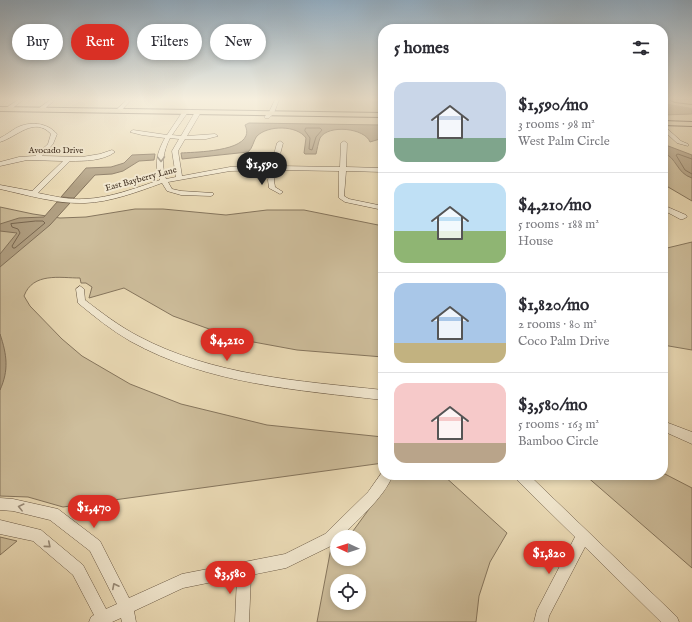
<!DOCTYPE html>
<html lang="en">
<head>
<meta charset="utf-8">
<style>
  body { margin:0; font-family:"IM FELL English",serif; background:#f2f2f3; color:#2b2b33; height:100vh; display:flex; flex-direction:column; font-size:15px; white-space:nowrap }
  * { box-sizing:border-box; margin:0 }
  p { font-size:13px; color:#7c7c81 }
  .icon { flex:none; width:22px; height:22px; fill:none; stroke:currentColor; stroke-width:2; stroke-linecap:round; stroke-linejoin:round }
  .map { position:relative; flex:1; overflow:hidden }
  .drawer { position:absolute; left:378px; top:24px; width:290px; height:456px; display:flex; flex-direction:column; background:#fff; border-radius:16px; box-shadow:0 2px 6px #0003 }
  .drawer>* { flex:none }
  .guide { position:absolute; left:12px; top:24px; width:306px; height:36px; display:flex; gap:8px }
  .needle { width:26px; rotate:273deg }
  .buttons { position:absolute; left:330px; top:530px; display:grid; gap:8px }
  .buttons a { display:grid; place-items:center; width:36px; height:36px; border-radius:50%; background:#fff; box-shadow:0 2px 6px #0003; font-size:20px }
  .price { position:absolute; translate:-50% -34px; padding:0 9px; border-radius:14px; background:#d93025; color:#fff; font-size:13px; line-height:26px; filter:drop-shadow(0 1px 2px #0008) }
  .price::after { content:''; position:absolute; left:50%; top:24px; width:12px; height:9px; margin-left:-6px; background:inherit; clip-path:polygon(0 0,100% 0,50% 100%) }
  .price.active { background:#222; color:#fff }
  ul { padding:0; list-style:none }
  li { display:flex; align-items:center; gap:12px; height:100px; padding:0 16px }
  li+li { border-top:1px solid #e1e1e2 }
  li span { display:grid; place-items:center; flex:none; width:112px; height:80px; border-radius:12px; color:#555 }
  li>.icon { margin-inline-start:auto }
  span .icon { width:48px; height:48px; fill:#fffc; stroke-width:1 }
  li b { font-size:17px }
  h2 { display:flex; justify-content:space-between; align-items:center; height:48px; padding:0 16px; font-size:17px }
  .chip { padding:0 14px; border-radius:18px; background:#fff; box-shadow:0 2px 6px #0003; font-size:14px; line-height:36px }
  .chip.active { background:#d93025; color:#fff }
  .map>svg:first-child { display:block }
  .green { fill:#cebe9c; stroke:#86765e; fill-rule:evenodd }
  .water { fill:#b1a083; stroke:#83725b }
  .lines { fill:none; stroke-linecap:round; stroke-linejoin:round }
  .shore { stroke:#786751; stroke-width:1 }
  .canal { fill:#b1a083; fill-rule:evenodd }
  .minor-casing { stroke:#6a5945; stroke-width:1 }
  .major-casing { stroke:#3f2e1f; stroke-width:2 }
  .highway-casing { stroke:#3f2e1f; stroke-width:2 }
  .minor { fill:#f2e8d0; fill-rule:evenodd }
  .major { fill:#ebdbb6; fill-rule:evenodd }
  .highway { fill:#ebdbb6; fill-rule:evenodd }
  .oneway { stroke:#988b78 }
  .labels { text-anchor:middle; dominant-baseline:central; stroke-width:4; stroke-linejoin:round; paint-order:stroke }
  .far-street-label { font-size:9px; fill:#3f2e1f; stroke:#f2e8d0 }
</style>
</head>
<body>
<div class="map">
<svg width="692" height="622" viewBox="0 0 692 622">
  <rect width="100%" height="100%" fill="#ebdbb6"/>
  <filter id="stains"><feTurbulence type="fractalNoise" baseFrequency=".005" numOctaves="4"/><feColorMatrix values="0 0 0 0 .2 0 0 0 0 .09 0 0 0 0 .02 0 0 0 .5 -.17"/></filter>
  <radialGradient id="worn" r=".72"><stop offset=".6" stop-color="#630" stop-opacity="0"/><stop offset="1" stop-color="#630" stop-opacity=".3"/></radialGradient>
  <g class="green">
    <polygon points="663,148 692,158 692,201 663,184"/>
    <path d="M0,207l33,7 27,4 26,-1 49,-8h28l63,6 41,-5h37l79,16v131l-86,-7 -60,-11 -64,-23 -49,-28 -35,10 3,-11 -6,-4h-5l-1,-5c-20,0 -47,-6 -56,18l6,10 32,33 20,17 48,28 51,20 86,21 116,12v26l-320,44 -35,-10 -28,-1z"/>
    <polygon points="692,242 692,350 663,345 663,249"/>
    <polygon points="663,473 692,488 692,568 585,475 663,475"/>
    <path d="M394,475h49l64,58 -17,29 -11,34 -3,26h-159l14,-74 6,-5v16h22v-22h-14l8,-6zM337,581h22v22h-22z"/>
    <polygon points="0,537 17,541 0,555"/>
  </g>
  <g class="water">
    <polygon points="663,104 692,109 692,114 663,115"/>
    <path d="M249,123l134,2v13l-13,4c-5,-14 -42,-18 -50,-4 -2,5 -3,12 -4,16h-11l-1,-1 2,-15c-9,-13 -38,-13 -49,-2 -4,5 -4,12 -9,16l-66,7 -1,-6c14,-1 77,-1 64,-28z"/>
    <path d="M663,144l29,11v23c-16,-5 -15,-21 -29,-25z"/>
    <polygon points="155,154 154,160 139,161 123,171 112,174 95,175 74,198 61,197 86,168 111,167 124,163 132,155"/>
    <polygon points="57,202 70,203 50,225 0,267 0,254 17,233 0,231 0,224 19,218 44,217"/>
    <path d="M0,334c7,21 9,36 0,56z"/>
  </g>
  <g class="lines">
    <g class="shore">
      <polygon points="306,128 320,128 322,130 316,137 312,150 309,149 310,138 305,131"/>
      <polyline points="692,159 678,154 676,155 685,170 692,174"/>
      <polygon points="36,221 43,221 45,223 15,248 13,248 12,246 20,233 18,229 12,227 11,224"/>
    </g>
    <polygon class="canal" points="663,103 692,108 692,110 663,105"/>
    <g class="minor-casing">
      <g id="minor">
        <polygon points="18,100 23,100 10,110 6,110 6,108"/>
        <polygon points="50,100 55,100 42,111 38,111 38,109"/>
        <polygon points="127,100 131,100 120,112 116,112 116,110"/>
        <polygon points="275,100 279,100 274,113 269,118 265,118 264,117 269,112"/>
        <path d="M185,110l3,2 -16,23 9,1 14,-24 3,-2 3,2 -14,24 28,-2 3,2 -12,3h-21l-7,12 4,25 48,-9 41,-1 6,-23 3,-2 3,2 -6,23 63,1 1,-24 3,-2 3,2 -1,24 37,1v4l-37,-1 -2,25 5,3 34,7v4l-38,-8 -6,-4v-27l-62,-1 -3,10 1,7 8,5 -3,2 -11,-6 -1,-8 2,-10 -40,1 -62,11 4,7 9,2 32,2v2l-2,1 -30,-1 -14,-4 -5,-8c-25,9 -51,19 -77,20 -28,1 -58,-8 -85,-14v-4l32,6 31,-30 -36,-1 -27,6v-4l19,-5 16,-1 13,-12 3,-10c-17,-18 -34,3 -51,8v-4c6,-3 11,-7 16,-10 13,-7 31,-6 41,6l-4,10 -11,12 40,1 18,-3 12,-4 3,2c-12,9 -31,9 -45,9l-32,32c15,3 31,7 46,6 27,-1 51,-11 76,-19 -6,-15 -3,-28 5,-42l-23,-3 -12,-3 3,-2 34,5 16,-24zM170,138l9,1 -7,12 4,26 -10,2c-5,-15 -3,-27 4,-41z"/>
        <polygon points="663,125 681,141 688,144 688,146 677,143 663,130"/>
        <polygon points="663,205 686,215 687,217 683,219 680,219 663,210"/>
        <path d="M80,286l4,3 1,11c17,13 34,26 53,36 75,40 162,45 245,54v10c-86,-10 -176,-16 -253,-59 -19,-11 -35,-24 -52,-38l-2,-14z"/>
        <polygon points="663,421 692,432 692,444 663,431"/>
        <path d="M383,471v4h10c-10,24 -34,43 -52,62h-4v4l-2,3 -49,24 -35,7 -2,47h-14l2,-45 -54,11 -49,23 2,11h-14l-1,-4 -9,4h-23l2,-5 3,-2 -21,-40 -40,-34 -33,-7v-14l41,10 42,35 23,44 11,-5 -27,-53 -40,-31 -37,-9 -13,-1v-12l13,1 45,10 42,32 29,57 53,-24 103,-20 40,-20 43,-42z"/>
        <polygon points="514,475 529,475 677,617 679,622 661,622 585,547 549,616 548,622 534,622 537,610 575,537 516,479"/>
      </g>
    </g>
    <g class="major-casing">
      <g id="major">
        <polygon points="0,107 383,113 383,117 0,111"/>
        <polygon points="663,121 692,122 692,126 663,125"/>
      </g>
    </g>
    <g class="highway-casing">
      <polygon id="highway" points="671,100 692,100 692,104 675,102"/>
    </g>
    <use href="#minor" class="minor"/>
    <use href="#major" class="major"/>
    <use href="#highway" class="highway"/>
  </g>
  <defs><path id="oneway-chevron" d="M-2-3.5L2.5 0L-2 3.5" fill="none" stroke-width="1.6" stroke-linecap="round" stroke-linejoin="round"/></defs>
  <g class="oneway">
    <use href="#oneway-chevron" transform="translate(161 159) rotate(89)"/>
    <use href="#oneway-chevron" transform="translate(21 507) rotate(-166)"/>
    <use href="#oneway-chevron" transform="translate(48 545) rotate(40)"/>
    <use href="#oneway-chevron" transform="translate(115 586) rotate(-117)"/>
  </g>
  <linearGradient id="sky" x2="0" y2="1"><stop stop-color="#92acc0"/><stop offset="0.53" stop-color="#f6efde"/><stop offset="1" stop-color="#f6efde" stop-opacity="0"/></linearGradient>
  <rect width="692" height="187" fill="url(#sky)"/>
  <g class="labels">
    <g class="far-street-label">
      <text x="56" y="150">Avocado Drive</text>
      <text transform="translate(141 179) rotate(-15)">East Bayberry Lane</text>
    </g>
  </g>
  <rect width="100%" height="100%" filter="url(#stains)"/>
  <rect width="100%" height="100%" fill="url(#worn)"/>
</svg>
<div class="buttons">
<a><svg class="needle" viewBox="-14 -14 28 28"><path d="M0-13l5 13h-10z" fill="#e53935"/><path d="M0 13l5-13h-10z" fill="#7c7c81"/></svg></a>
<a><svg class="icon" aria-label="locate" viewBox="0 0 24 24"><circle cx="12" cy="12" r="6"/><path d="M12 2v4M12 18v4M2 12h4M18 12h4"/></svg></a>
</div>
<b class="price active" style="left:262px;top:186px">$1,590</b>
<b class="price" style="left:227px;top:362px">$4,210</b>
<b class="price" style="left:94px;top:529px">$1,470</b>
<b class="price" style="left:549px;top:575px">$1,820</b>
<b class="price" style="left:230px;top:595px">$3,580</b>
<div class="guide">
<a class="chip">Buy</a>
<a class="chip active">Rent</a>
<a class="chip">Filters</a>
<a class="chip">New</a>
</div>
<section class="drawer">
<h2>5 homes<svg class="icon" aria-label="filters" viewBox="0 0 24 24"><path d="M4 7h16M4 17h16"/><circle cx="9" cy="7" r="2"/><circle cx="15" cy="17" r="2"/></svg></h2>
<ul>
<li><span style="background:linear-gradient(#c9d6e8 70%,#7fa58c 0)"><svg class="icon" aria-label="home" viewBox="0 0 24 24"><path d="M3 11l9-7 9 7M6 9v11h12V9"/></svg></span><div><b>$1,590/mo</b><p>3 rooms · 98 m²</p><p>West Palm Circle</p></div></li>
<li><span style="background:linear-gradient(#bfe0f5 60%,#8fb573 0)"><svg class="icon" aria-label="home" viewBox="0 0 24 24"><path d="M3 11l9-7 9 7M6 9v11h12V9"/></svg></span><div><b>$4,210/mo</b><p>5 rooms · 188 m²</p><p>House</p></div></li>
<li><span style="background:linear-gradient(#a9c7e8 75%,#c2b280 0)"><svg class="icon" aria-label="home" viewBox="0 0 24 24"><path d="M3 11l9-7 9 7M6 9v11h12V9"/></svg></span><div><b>$1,820/mo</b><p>2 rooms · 80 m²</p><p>Coco Palm Drive</p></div></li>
<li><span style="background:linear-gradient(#f6c9c9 75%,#b9a48a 0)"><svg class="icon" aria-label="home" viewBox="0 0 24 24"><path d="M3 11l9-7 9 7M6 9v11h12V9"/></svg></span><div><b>$3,580/mo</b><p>5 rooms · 163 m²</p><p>Bamboo Circle</p></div></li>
</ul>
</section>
</div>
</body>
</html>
